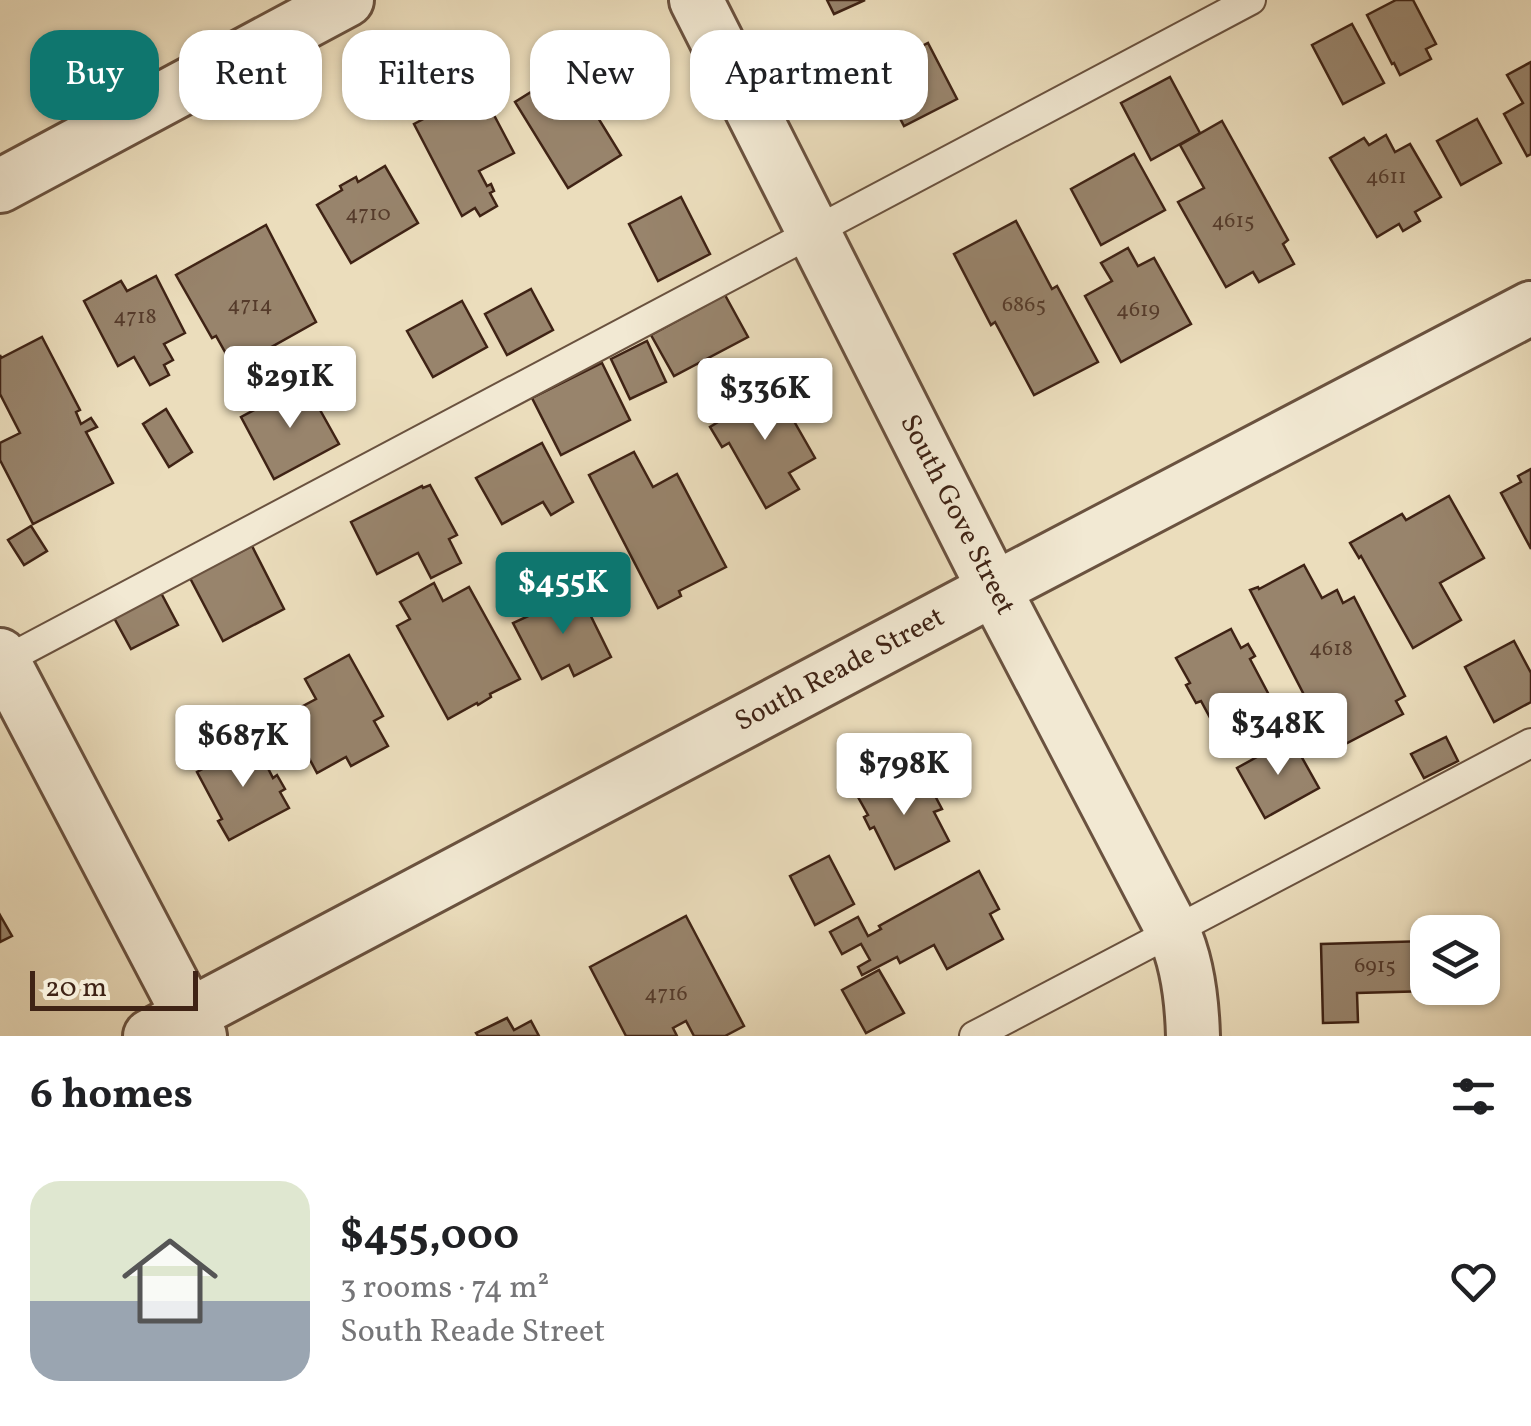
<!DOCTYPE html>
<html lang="en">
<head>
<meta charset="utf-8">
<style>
  body { margin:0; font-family:Vollkorn,serif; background:#f6f6f6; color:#202124; height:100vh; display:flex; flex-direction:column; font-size:38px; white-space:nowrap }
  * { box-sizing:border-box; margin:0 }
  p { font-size:32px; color:#757577 }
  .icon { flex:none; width:55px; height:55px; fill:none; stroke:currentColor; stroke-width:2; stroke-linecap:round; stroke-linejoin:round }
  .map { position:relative; height:1036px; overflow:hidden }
  .panel { display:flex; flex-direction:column; background:#fff; flex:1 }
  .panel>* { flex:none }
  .banner { position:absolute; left:30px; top:30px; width:1000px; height:90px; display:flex; gap:20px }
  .controls { position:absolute; left:1410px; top:915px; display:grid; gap:20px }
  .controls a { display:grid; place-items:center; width:90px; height:90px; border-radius:20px; background:#fff; box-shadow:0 2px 8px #0004; font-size:50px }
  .scale { position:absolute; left:30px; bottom:25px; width:168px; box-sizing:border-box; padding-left:10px; border:5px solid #3f2315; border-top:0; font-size:28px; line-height:35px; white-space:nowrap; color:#3f2315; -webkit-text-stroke:8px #f2e9d3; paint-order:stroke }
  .price { position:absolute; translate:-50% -85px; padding:0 22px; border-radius:10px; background:#fff; color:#222; font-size:32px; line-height:65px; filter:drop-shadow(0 2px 5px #0008) }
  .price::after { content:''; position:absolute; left:50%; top:60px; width:30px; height:22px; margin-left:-15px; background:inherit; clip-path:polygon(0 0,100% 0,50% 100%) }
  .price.active { background:#0f766e; color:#fff }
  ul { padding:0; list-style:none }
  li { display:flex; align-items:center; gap:30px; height:250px; padding:0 30px }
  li+li { border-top:2px solid #e0e0e0 }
  li span { display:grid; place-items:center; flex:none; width:280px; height:200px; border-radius:30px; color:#555 }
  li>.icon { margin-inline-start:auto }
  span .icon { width:120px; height:120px; fill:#fffc; stroke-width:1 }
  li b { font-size:42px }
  h2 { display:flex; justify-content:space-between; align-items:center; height:120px; padding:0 30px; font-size:42px }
  .pill { padding:0 35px; border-radius:30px; background:#fff; box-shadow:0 2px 8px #0004; font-size:35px; line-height:90px }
  .pill.active { background:#0f766e; color:#fff }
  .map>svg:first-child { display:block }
  .building { fill:#98846c; stroke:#3f2315; stroke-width:2.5 }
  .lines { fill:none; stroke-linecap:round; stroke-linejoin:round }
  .lane-casing { stroke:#6a523f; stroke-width:32 }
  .street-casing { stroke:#6a523f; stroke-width:58 }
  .lane { stroke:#f2e9d3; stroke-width:28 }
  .street { stroke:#f2e9d3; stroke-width:52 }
  .labels { text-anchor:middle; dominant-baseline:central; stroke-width:8; stroke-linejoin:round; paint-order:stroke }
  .number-label { font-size:22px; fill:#553b2b }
  .street-label { font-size:28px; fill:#3f2315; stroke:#f2e9d3 }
</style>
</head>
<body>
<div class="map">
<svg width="1531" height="1036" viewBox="0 0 1531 1036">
  <rect width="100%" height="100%" fill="#ebddbc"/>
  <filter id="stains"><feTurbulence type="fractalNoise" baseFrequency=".002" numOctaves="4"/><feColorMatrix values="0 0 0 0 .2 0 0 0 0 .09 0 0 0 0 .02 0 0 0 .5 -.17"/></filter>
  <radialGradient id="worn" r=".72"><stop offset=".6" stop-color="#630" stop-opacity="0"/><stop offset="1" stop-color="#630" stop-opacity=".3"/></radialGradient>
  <g class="building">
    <polygon points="827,0 865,0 834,14"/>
    <polygon points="1396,0 1413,0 1436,44 1426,49 1431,59 1400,75 1394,63 1392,64 1367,15"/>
    <polygon points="1352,24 1384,83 1343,104 1312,45"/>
    <polygon points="928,43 957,99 904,126 875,70"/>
    <polygon points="1531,62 1531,154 1527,156 1504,114 1523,103 1507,75"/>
    <polygon points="568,69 621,155 568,188 515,102"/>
    <polygon points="1170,77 1200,133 1151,160 1121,103"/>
    <polygon points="485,98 514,153 479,171 487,186 491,184 494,191 490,193 497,206 480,216 475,208 462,216 414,124 452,104 457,113"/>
    <polygon points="1477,119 1501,163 1461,185 1437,141"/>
    <polygon points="1222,121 1288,240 1283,244 1294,264 1259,282 1253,272 1226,287 1178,202 1204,188 1180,145"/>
    <polygon points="1386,135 1395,152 1410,144 1441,197 1415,212 1420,221 1403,231 1399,224 1377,237 1330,158 1364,138 1369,145"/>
    <polygon points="1134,154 1165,210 1101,245 1071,189"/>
    <polygon points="385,166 418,223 351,263 317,205 342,190 340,186 356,177 358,182"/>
    <polygon points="681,197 710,254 658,281 629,224"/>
    <polygon points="1016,221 1052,289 1057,286 1098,362 1034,395 995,322 991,325 954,254"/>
    <polygon points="266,225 316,322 234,368 216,336 212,338 176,275"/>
    <polygon points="1128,248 1138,266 1154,258 1191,324 1121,362 1085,296 1112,281 1101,263"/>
    <polygon points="156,276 185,333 164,344 173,360 164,365 169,375 150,385 134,357 118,366 84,301 121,281 127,291"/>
    <polygon points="531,289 553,330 507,355 485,314"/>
    <polygon points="725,295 748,337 674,376 651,335"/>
    <polygon points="462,301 487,347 433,377 407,331"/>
    <polygon points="42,337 80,410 76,412 81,424 91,418 97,427 86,432 113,483 33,524 0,460 0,443 20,433 0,394 0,355 1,358"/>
    <polygon points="647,341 666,382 630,399 611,359"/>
    <polygon points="602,363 630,420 561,455 532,398"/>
    <polygon points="305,383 339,444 274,479 241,417"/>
    <polygon points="757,384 764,395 775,388 815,458 789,473 799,489 766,508 729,443 722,447 710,427 718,422 716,417 748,399 743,391"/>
    <polygon points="166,409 192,452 169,467 143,424"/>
    <polygon points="542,443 573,502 551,515 543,502 502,524 476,478"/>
    <polygon points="634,452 653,487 677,474 726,567 679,591 681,596 658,608 589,475"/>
    <polygon points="1531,469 1531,549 1501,493 1521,482 1518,476"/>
    <polygon points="430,485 457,535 449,539 461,563 431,578 418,553 377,574 351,522 422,486 423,488"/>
    <polygon points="1449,496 1484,558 1440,583 1461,620 1413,648 1361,556 1359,558 1350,543 1402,514 1406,520"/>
    <polygon points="31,526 47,551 24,565 8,540"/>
    <polygon points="252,546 284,609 223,641 190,578"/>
    <polygon points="1304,565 1322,598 1337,590 1343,603 1354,597 1405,696 1396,701 1403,714 1326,754 1312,727 1319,724 1250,590 1258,587 1259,589"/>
    <polygon points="434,583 443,601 469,587 520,679 490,694 491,697 478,705 477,703 448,719 397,626 410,619 400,602"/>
    <polygon points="578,590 611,657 574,676 569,665 542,679 513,623 552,605 549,598 559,592 563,599"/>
    <polygon points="160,591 178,625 131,649 113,616"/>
    <polygon points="1231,629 1241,648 1248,644 1255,656 1250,659 1269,695 1214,725 1201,701 1196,703 1186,685 1190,683 1176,658"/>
    <polygon points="1514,641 1531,673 1531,702 1494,722 1465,667"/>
    <polygon points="349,655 383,716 374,721 388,746 351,766 346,757 317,773 286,715 316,699 305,679"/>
    <polygon points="1446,737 1458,761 1424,778 1411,754"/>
    <polygon points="1291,738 1319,788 1265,818 1237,768"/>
    <polygon points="254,741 273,778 277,775 285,789 280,792 289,808 229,840 218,821 222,819 197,772"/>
    <polygon points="914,768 928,795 933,792 942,809 934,812 949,841 895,869 874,827 870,829 864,817 868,815 858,797"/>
    <polygon points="829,856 854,904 815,925 790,876"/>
    <polygon points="979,871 999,909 990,914 1003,939 947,969 934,945 900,963 897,957 862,975 858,967 870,960 861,944 842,954 830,932 858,917 868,936 881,929 879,926"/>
    <polygon points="0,915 12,936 0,942"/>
    <polygon points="686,916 744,1026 725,1036 694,1036 686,1021 673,1028 677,1036 626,1036 590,967"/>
    <polygon points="1428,941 1428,988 1431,988 1431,991 1357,993 1358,1022 1323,1023 1321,944"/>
    <polygon points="879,970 904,1013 866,1033 842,990"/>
    <polygon points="507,1018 514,1030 531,1021 539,1036 478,1036 476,1033"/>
  </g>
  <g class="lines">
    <g class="lane-casing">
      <g id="lane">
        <polyline points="0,663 1251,0"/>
        <polyline points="974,1036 1531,743"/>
      </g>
    </g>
    <g class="street-casing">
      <g id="street">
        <path d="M696,0l298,589 179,342c15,32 19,70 20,105"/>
        <polyline points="0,186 347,0"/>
        <polyline points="0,655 200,1036"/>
        <polyline points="150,1036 994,589 1531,308"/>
      </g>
    </g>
    <use href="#lane" class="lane"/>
    <use href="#street" class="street"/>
  </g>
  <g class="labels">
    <g class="number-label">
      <text x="1386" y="177">4611</text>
      <text x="368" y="214">4710</text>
      <text x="1233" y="221">4615</text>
      <text x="250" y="305">4714</text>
      <text x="1024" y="305">6865</text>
      <text x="1138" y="310">4619</text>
      <text x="135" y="317">4718</text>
      <text x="1331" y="649">4618</text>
      <text x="1375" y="966">6915</text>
      <text x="666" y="994">4716</text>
    </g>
    <g class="street-label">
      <text transform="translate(957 515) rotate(63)">South Gove Street</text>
      <text transform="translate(840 670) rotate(-28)">South Reade Street</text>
    </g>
  </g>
  <rect width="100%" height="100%" filter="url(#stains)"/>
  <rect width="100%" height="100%" fill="url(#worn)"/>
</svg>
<div class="controls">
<a><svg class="icon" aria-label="layers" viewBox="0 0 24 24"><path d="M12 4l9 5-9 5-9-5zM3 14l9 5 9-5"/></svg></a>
</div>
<div class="scale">20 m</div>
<b class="price" style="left:290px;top:431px">$291K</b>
<b class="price" style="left:765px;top:443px">$336K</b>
<b class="price active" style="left:563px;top:637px">$455K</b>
<b class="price" style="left:1278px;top:778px">$348K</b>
<b class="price" style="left:243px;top:790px">$687K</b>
<b class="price" style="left:904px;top:818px">$798K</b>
<div class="banner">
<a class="pill active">Buy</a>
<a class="pill">Rent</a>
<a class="pill">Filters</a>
<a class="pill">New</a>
<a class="pill">Apartment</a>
</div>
</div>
<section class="panel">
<h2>6 homes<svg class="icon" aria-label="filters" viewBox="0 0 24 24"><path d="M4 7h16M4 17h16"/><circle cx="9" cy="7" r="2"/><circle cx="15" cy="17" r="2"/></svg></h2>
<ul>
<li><span style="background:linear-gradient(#dfe7d0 60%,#9aa5b1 0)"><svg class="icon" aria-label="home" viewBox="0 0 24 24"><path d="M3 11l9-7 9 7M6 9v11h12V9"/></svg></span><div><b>$455,000</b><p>3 rooms · 74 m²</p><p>South Reade Street</p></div><svg class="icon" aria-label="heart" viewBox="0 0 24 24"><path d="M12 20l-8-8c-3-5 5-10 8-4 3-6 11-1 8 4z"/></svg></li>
</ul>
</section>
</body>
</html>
